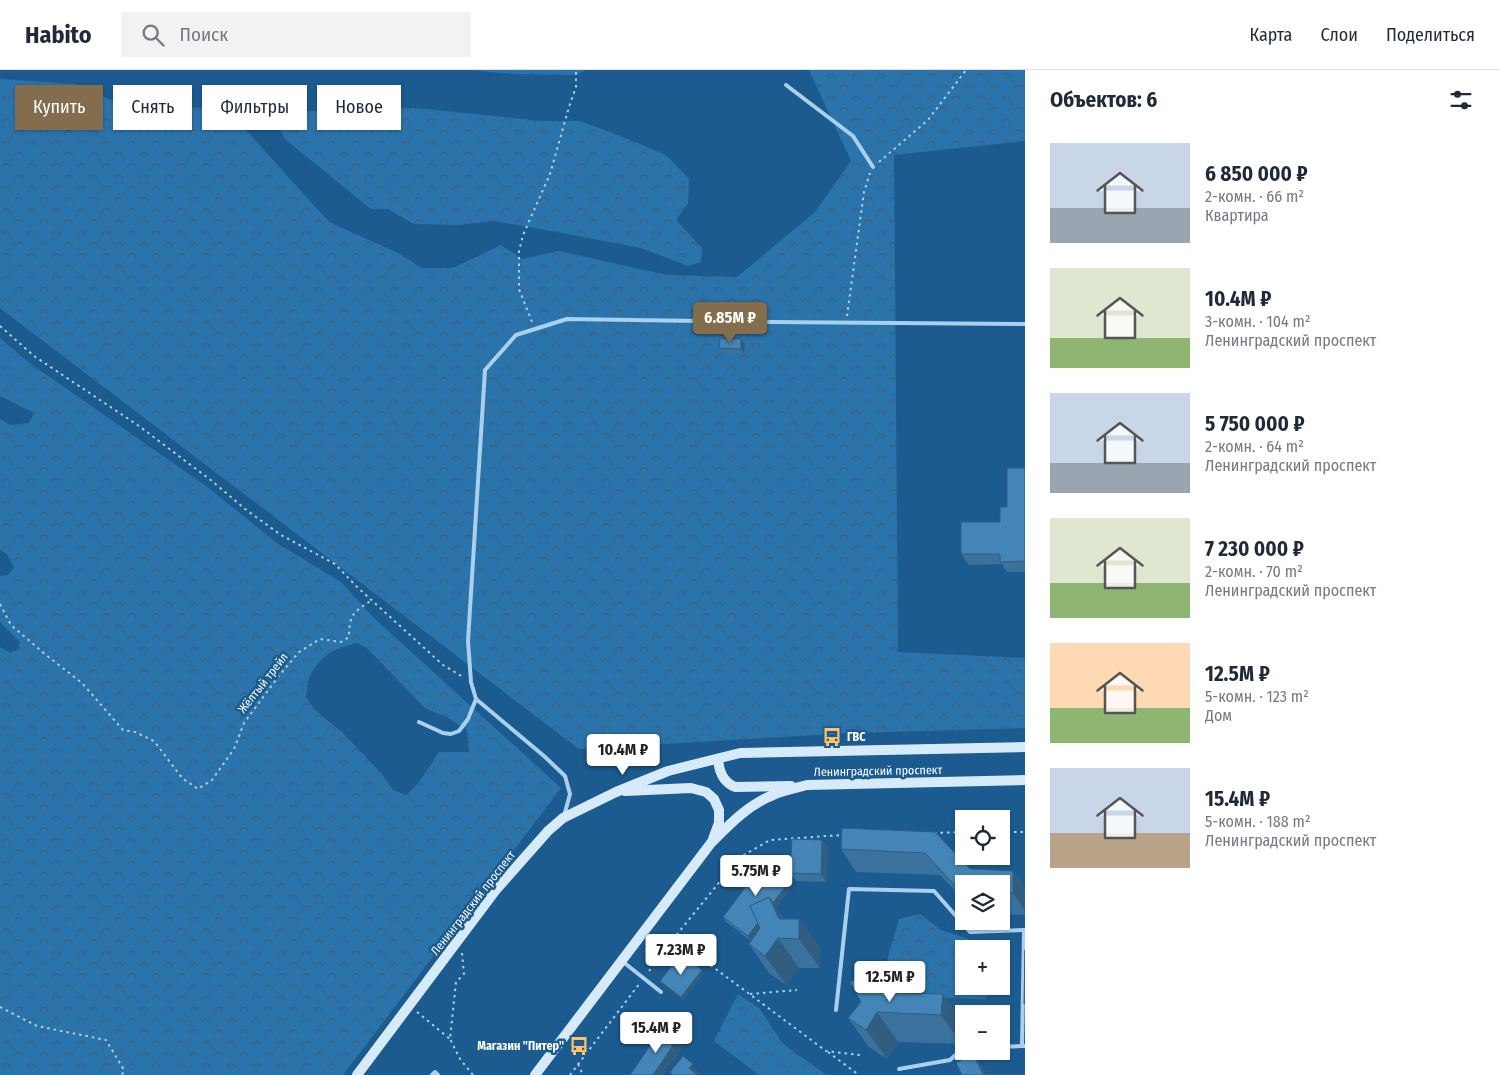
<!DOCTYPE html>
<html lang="ru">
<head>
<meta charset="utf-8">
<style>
  body { margin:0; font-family:"Fira Sans Condensed",sans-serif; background:#f2f2f3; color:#1f2937; height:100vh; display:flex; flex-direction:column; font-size:19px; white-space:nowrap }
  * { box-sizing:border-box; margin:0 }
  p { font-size:16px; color:#747a83 }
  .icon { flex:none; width:28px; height:28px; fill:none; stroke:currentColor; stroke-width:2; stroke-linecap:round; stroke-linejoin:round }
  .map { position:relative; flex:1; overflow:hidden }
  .details { display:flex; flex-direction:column; background:#fff; width:475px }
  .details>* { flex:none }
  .guide { position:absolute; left:15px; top:15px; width:475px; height:45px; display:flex; gap:10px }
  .fabs { position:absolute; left:955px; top:740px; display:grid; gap:10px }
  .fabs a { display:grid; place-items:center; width:55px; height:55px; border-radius:0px; background:#fff; box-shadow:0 1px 4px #0004; font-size:25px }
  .price { position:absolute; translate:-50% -42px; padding:0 11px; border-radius:5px; background:#fff; color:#222; font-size:16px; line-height:32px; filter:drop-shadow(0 1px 2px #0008) }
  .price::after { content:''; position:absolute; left:50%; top:30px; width:15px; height:11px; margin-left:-8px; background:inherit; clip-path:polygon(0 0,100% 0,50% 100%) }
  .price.selected { background:#846d4d; color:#fff }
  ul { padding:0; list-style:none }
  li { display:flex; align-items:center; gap:15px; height:125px; padding:0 25px }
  li span { display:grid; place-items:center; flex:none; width:140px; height:100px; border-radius:0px; color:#555 }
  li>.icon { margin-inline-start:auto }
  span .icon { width:60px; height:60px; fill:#fffc; stroke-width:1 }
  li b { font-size:21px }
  h2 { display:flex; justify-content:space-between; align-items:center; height:60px; padding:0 25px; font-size:21px }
  .tag { padding:0 18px; border-radius:0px; background:#fff; box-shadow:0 1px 4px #0004; font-size:18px; line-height:45px }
  .tag.selected { background:#846d4d; color:#fff }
  header { display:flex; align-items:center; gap:30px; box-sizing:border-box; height:70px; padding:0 25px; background:#fff; border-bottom:1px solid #e0e1e3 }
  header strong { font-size:24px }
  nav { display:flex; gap:28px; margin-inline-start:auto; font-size:18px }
  .search { width:350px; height:45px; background:#f2f2f3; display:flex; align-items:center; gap:12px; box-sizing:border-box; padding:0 18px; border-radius:0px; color:#747a83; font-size:19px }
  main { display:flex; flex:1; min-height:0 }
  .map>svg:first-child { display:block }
  .forest { fill:url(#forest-crowns); fill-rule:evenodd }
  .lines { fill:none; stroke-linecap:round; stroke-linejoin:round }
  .path { stroke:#a9d0ee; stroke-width:2; stroke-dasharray:2.5 4; stroke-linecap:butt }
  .lane { stroke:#a9d0ee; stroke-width:4 }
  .secondary { stroke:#d6eafa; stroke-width:10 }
  .wall { fill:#3a729d }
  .shaded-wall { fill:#305d80 }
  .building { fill:#4485b7; stroke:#305d80 }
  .labels { text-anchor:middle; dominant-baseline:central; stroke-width:5; stroke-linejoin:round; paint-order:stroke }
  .street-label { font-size:12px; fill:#fff; stroke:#1b5b8f }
  .poi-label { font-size:12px; font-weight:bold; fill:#fff; stroke:#1b5b8f; text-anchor:start }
</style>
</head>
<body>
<header>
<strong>Habito</strong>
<div class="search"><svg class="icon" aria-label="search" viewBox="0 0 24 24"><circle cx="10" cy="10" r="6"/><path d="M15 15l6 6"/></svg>Поиск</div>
<nav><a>Карта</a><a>Слои</a><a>Поделиться</a></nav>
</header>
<main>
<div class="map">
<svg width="1025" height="1005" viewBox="0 0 1025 1005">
  <defs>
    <pattern id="forest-crowns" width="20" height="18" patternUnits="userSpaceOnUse" patternTransform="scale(1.25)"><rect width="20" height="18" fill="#2b74ab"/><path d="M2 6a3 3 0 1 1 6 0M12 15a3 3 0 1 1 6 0" fill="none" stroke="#3d5e77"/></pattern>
  </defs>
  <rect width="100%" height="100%" fill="#1b5b8f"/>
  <g class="forest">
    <polygon points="469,0 586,0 577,5 514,4"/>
    <polygon points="809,0 1025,0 1025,71 894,85 898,582 1025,588 1025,658 850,663 579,679 0,238 0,9 75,14 121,34 227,39 329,152 398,183 422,198 453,198 501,175 522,189 559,181 667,205 737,207 815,142 851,91"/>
    <polygon points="416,38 542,51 580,51 623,67 666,85 689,109 688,133 676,150 702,178 701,192 688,196 641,178 530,157 493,151 459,155 414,154 388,139 371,139 286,70 276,52 282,42"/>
    <path d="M0,268l31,26 175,122 71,57 64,39 33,36 187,170 -218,287h-343v-428l10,6 8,-4 2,-7 -20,-20v-46l8,-1 6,-8 -7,-13 -7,-4v-131l10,6 19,-2 5,-10 -34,-17zM358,573l10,6 57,59 25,11 17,11 2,22h-30c-11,16 -18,31 -33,43l-13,-5 -12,-17 -39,-41 -27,-22 -9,-13c1,-7 1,-17 5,-23 11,-20 25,-27 47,-31z"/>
    <polygon points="920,844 941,860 999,879 964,879 964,916 989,916 986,929 917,927 884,901 899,849"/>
    <polygon points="738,924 759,938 783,974 826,1005 759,1005 714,971"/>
  </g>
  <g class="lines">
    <g class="path">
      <polyline points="879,92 928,50 966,0"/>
      <polyline points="847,246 864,122 870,103"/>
      <polyline points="532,252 519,219 519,181 523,165 550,104 569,37 576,17 576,0"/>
      <polyline points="0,256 34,286 139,356 212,411 245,439 281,465 335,494 356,516 443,595 463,607"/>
      <path d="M0,534l11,21 35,30 36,28 41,47 12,2 19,9 28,37 16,11 14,-9 22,-31 10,-26 34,-46 21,-25 21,-13 21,3 8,-5c0,-23 5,-25 23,-37"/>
      <polyline points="1001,762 1025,762"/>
      <polyline points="934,763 964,762"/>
      <polyline points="674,868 826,981 860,985"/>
      <polyline points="462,883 464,904 456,912 450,969 460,989 473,1005"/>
      <polyline points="649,901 674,868 739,788 770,770 842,765"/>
      <polyline points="750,924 797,920"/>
      <polyline points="0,937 37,956 106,970 124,1000 122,1005"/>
      <polyline points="417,942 450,969"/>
      <polyline points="828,982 859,1005"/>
      <polyline points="578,994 583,1005"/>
      <polyline points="570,1005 640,913"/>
    </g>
    <g class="lane">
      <polyline points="786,15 853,66 873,97"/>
      <polyline points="476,629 544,686 565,706 570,724 564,746"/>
      <polyline points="419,652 443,663 451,664 459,661 468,649 476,629 471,612 468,571 485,300 516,265 567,249 771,252 1025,254"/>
      <polyline points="1024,860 1022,976 1025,976"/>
      <polyline points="622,891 661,922"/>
      <polyline points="836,940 849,819 934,821 970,862 1025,860"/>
      <polyline points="1001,977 1022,976"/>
      <polyline points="899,999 950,990 961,980 964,979"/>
      <polyline points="432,1005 435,1002 438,1005"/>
    </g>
    <g class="secondary">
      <path d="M718,689c1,13 5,23 17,28l56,-1"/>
      <polyline points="625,721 691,718 706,722 714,729 719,740 719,753 713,769"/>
      <polyline points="357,1005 495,821 548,761 563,748 616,722 668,701 740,683 1025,677"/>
      <path d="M535,1005l176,-232c19,-19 37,-38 62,-48 11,-5 23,-7 34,-10l218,-5"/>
    </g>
  </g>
  <g class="wall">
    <polygon points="741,269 745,274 744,284 723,283 719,278"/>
    <polygon points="1025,398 1025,502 1007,502 1002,494 969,495 961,484 1000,452"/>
    <polygon points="935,762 970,799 1013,801 1025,817 1025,845 1001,844 1001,814 964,814 964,830 940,805 856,802 841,779"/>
    <polygon points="822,770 828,778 826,812 796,811 790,803"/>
    <polygon points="794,814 776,838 784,849 799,849 820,878 820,898 799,898 786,915 769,903 749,874 751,871 726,852 723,847"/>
    <polygon points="704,903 683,930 662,913 660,911"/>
    <polygon points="880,922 943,924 963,954 962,974 898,972 887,989 869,977 848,948"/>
  </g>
  <g class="shaded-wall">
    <polygon points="741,269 745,274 744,284 741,279"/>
    <polygon points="822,770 828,778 826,812 821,804"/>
    <polygon points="1013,801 1025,817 1025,841 1013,823"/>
    <polygon points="791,809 794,814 776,838 789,857 779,849 751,871 748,866 769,827"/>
    <polygon points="799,849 820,878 820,898 799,869"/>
    <polygon points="778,868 799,898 786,915 765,886"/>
    <polygon points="702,900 704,903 683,930 681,927"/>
    <polygon points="867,903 888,932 877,922"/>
    <polygon points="943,924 963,954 962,974 941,945"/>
    <polygon points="877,942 898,972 887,989 866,960"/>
    <polygon points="678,968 684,976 663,1005 653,1005"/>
    <polygon points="973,984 988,1005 984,1005"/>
    <polygon points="693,994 700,1004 699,1005 693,1005 689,998"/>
  </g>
  <g class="building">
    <polygon points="720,268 741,269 741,279 719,278"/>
    <polygon points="1007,398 1025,398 1025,491 1000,492 1000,484 961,484 961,452 1000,452 1000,437 1007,437"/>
    <polygon points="842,758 935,762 970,799 1013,801 1013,823 1001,823 1001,814 964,814 964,821 960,821 925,783 841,779"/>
    <polygon points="792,769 822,770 821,804 790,803"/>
    <polygon points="766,790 791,809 773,833 769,827 750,836 758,853 748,866 723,847"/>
    <polygon points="769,827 779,849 799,849 799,869 778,868 765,886 749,874 760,858 750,836"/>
    <polygon points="1025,880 1025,934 1024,934"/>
    <polygon points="681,884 702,900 681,927 660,911"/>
    <polygon points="867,903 877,922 943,924 941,945 877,942 866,960 848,948 861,932 850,912"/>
    <polygon points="663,957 678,968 653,1005 630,1005"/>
    <polygon points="973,984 983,1004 1025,1004 1025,1005 962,1005 956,993"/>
    <polygon points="683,986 693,994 689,998 697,1005 673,1005 670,1002"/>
  </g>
  <defs>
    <g id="bus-bare" transform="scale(1.5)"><path d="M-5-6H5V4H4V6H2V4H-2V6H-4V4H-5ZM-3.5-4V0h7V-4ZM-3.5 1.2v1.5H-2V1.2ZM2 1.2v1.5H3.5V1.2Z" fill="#ffc167" stroke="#1b5b8f" stroke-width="2.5" paint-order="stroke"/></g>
  </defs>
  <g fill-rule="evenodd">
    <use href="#bus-bare" x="832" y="667"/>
    <use href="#bus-bare" x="579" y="976"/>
  </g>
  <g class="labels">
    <g class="street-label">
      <text transform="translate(263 613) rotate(-52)">Жёлтый трейл</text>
      <text transform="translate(878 701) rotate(-1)">Ленинградский проспект</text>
      <text transform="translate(473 833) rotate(-52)">Ленинградский проспект</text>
    </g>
    <g class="poi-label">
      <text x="847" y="667">ГВС</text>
      <text x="564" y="976" text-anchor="end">Магазин "Питер"</text>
    </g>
  </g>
</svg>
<div class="fabs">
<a><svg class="icon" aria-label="locate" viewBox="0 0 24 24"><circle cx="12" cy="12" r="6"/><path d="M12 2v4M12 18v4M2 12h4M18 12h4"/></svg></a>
<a><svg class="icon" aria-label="layers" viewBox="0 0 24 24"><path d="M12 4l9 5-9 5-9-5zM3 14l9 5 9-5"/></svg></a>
<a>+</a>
<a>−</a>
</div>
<b class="price selected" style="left:730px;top:274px">6.85M ₽</b>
<b class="price" style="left:623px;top:706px">10.4M ₽</b>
<b class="price" style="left:756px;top:827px">5.75M ₽</b>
<b class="price" style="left:681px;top:906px">7.23M ₽</b>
<b class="price" style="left:890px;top:933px">12.5M ₽</b>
<b class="price" style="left:656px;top:984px">15.4M ₽</b>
<div class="guide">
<a class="tag selected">Купить</a>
<a class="tag">Снять</a>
<a class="tag">Фильтры</a>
<a class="tag">Новое</a>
</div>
</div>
<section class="details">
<h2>Объектов: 6<svg class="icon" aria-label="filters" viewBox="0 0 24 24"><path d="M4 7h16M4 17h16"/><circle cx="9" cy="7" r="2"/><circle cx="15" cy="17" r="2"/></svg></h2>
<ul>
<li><span style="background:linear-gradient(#c9d6e8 65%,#9aa5b1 0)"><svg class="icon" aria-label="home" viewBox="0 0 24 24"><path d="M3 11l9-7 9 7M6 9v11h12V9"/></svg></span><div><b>6 850 000 ₽</b><p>2-комн. · 66 m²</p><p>Квартира</p></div></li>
<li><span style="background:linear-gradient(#dfe7d0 70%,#8fb573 0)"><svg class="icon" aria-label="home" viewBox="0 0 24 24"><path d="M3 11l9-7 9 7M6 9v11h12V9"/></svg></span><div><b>10.4M ₽</b><p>3-комн. · 104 m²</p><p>Ленинградский проспект</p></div></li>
<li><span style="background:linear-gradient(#c9d6e8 70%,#9aa5b1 0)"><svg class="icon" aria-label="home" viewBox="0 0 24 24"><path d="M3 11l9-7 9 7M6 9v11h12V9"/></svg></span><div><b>5 750 000 ₽</b><p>2-комн. · 64 m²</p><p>Ленинградский проспект</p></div></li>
<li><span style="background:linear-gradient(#dfe7d0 65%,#8fb573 0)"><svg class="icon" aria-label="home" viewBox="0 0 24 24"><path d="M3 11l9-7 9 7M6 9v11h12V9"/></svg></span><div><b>7 230 000 ₽</b><p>2-комн. · 70 m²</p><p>Ленинградский проспект</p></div></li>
<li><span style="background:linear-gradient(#ffd9b3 65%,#8fb573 0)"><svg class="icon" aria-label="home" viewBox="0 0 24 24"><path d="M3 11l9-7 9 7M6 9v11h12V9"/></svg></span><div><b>12.5M ₽</b><p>5-комн. · 123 m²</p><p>Дом</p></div></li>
<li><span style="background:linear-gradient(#c9d6e8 65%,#b9a48a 0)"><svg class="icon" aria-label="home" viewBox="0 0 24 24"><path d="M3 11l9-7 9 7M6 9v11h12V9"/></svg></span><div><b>15.4M ₽</b><p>5-комн. · 188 m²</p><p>Ленинградский проспект</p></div></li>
</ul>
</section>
</main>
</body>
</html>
